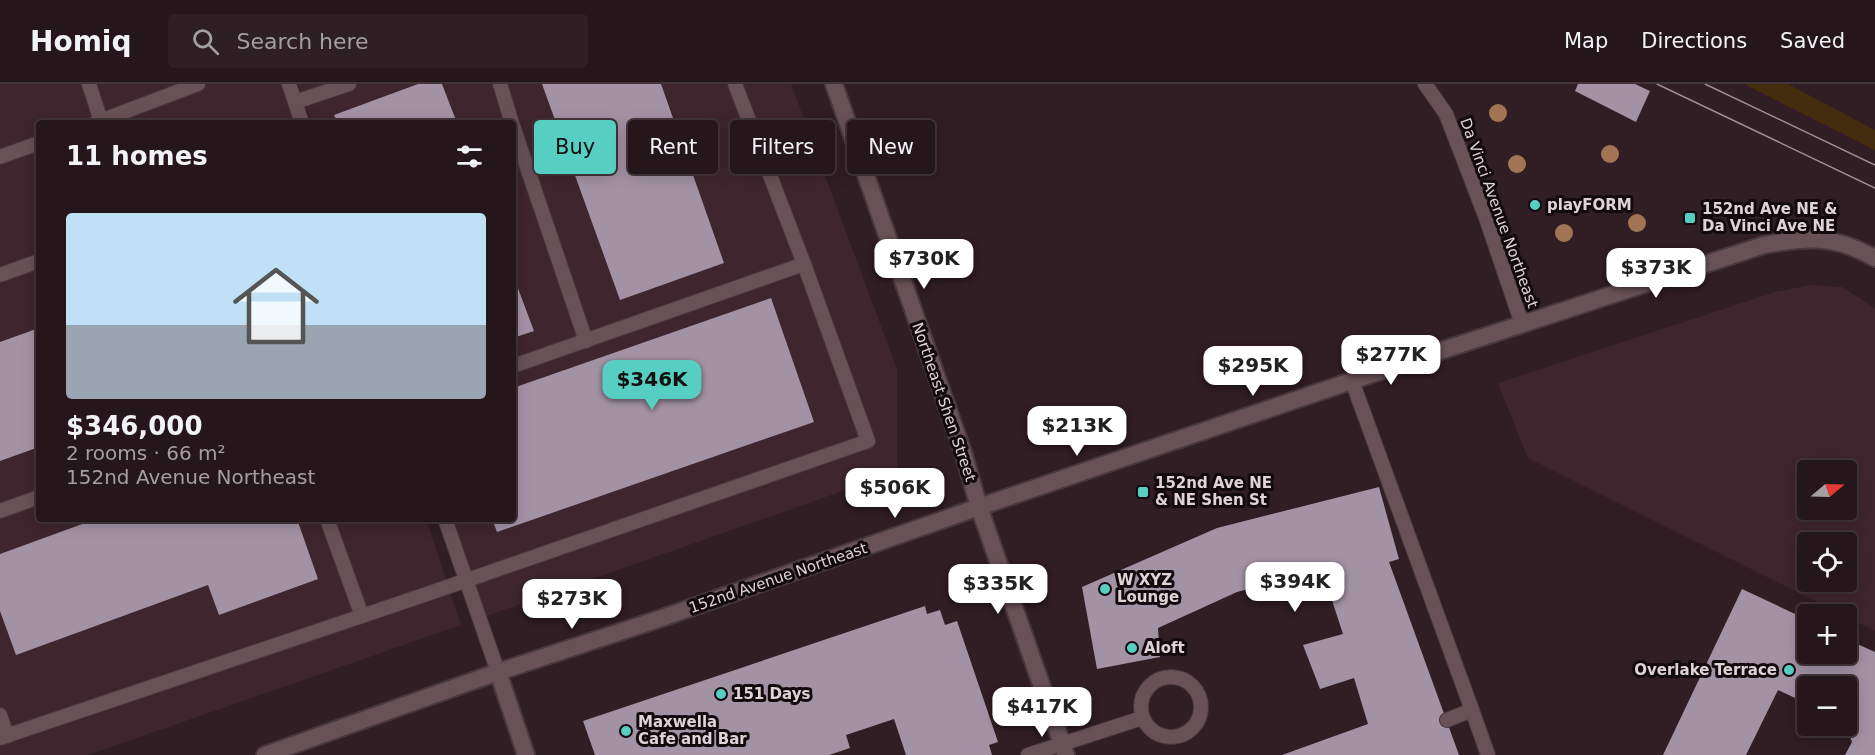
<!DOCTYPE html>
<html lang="en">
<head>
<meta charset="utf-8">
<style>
  body { margin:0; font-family:"DejaVu Sans",sans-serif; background:#2d1f24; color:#f1f3f6; height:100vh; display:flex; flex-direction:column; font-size:22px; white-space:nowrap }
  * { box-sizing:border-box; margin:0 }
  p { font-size:20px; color:#a39fa3 }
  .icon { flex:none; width:33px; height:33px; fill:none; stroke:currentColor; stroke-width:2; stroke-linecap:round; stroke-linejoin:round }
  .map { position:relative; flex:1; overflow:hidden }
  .drawer { position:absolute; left:36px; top:36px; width:480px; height:402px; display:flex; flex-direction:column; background:#25161b; border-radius:6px; box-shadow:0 3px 15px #0003,0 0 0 2px #42353a }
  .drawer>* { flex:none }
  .hud { position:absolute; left:534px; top:36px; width:570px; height:54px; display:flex; gap:12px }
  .needle { width:39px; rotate:71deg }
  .tools { position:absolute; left:1797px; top:376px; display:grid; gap:12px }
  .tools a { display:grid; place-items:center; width:60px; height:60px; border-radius:6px; background:#25161b; box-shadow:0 3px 15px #0003,0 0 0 2px #42353a; font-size:30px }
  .price { position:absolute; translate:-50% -51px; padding:0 14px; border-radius:12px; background:#fff; color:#222; font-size:20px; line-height:39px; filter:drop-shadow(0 2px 3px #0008) }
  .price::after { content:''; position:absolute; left:50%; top:36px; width:18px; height:14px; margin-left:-9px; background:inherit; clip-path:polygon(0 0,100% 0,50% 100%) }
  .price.selected { background:#57cec2; color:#111 }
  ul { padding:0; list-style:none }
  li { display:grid; align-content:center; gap:12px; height:318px; padding:0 30px }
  li span { display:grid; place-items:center; height:186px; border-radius:6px; color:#555 }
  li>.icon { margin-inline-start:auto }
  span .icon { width:108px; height:108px; fill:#fffc; stroke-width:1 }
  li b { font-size:26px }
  h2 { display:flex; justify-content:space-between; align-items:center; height:72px; padding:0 30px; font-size:26px }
  .chip { padding:0 21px; border-radius:6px; background:#25161b; box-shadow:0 3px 15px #0003,0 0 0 2px #42353a; font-size:21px; line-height:54px }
  .chip.selected { background:#57cec2; color:#111 }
  header { display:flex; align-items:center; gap:36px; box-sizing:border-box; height:84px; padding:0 30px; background:#25161b; border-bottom:2px solid #42353a }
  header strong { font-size:28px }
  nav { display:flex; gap:33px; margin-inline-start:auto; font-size:21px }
  .search { width:420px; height:54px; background:#2d1f24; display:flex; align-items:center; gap:15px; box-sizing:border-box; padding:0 21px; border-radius:6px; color:#a39fa3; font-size:22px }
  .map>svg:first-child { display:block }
  .built { fill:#3f252d; fill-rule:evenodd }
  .green { fill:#442c0e }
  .building { fill:#a392a4 }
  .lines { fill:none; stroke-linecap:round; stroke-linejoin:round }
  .service-casing { stroke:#48383d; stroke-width:16 }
  .minor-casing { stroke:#48383d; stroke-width:20 }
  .tertiary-casing { stroke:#48383d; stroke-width:20 }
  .service { stroke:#685157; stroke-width:14 }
  .minor { stroke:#685157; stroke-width:16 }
  .tertiary { stroke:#685157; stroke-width:16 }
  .tram { stroke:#a09095; stroke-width:1.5 }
  .tree { fill:#a17553 }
  .poi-dot { fill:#57cec2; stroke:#130a0d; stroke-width:2 }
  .labels { text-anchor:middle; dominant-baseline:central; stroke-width:6; stroke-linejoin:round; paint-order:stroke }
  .poi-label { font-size:15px; font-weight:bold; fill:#e0d2d6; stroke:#130a0d; text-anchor:start }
  .street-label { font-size:15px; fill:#e0d2d6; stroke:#130a0d }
</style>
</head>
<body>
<header>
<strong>Homiq</strong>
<div class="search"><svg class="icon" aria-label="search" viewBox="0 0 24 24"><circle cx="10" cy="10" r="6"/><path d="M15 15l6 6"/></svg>Search here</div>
<nav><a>Map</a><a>Directions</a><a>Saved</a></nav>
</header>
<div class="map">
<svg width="1875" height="671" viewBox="0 0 1875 671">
  <rect width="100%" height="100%" fill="#311d24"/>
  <g class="built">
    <polygon points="0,0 286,0 298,39 39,39 39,435 426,435 461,541 88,671 0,671"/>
    <polygon points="298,0 791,0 897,285 897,388 481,534 447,435 513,435 513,39 312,39"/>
    <path d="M1811,201l31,2 33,21v323l-28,-14 -1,-2h-3l-315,-157 -30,-75 277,-91zM1808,387h38v39h-38zM1808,459h38v39h-38z"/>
  </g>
  <polygon class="green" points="1744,0 1788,0 1875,46 1875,66"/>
  <g class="building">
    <polygon points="418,0 442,0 457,39 338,39 334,31"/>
    <polygon points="542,0 661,0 724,179 620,216"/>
    <polygon points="1578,0 1635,0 1650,7 1636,38 1575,7"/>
    <polygon points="513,191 534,247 513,254"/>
    <polygon points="771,214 814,338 497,448 492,435 513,435 513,304"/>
    <polygon points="39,244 39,363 0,377 0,258"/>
    <polygon points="1379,403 1399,475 1389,478 1459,671 1282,671 1368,640 1354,594 1320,605 1303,561 1343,550 1322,486 1237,508 1158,544 1160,573 1097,585 1082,503 1217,444"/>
    <polygon points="96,435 297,435 318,495 219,531 208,501 16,571 0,527 0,470"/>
    <polygon points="1742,505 1808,536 1808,570 1846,570 1846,555 1875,568 1875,671 1845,671 1852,658 1846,643 1846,603 1808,603 1808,620 1778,606 1746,671 1663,671"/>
    <polygon points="925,522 927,530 940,526 945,541 957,537 998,658 989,661 992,671 906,671 894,635 846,651 850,664 829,671 595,671 583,637"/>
  </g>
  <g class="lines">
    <g class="service-casing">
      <g id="service">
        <polyline points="89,0 101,37"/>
        <polyline points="289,0 302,39"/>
        <polyline points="500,0 512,39"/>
        <polyline points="1425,0 1446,30 1486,134 1522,240"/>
        <polyline points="295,18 349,0"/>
        <polyline points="95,39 198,0"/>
        <polyline points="513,42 586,257"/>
        <polyline points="0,73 39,59"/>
        <polyline points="0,191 39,177"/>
        <polyline points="513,282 804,180"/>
        <polyline points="1352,297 1472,626 1447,636"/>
        <polyline points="0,427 39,413"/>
        <polyline points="327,435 362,532"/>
        <polyline points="445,435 498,588"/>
        <circle cx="1171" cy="623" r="30"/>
        <polyline points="1472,626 1488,671"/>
        <polyline points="0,631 7,652"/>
        <polyline points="0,654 424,511 868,357 804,180 735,0"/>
        <polyline points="1028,671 1142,634"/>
      </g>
    </g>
    <g class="minor-casing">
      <g id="minor">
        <polyline points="979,423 1066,671"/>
        <polyline points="498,588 526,671"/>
      </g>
    </g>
    <g class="tertiary-casing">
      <g id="tertiary">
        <polyline points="834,0 963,368 979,423"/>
        <path d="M265,671l233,-83 158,-52 323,-113 461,-156 324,-106c44,-8 70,-10 111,13"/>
      </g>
    </g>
    <use href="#service" class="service"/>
    <use href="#minor" class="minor"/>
    <use href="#tertiary" class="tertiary"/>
    <g class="tram">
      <polyline points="1657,0 1875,104"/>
      <polyline points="1705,0 1875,81"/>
    </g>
  </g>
  <g class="tree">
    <circle cx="1498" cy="29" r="9"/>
    <circle cx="1610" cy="70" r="9"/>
    <circle cx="1517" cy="80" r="9"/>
    <circle cx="1637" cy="139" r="9"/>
    <circle cx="1564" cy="149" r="9"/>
  </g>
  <g class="poi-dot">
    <circle cx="1535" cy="121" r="6"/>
    <rect x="1684" y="128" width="12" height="12" rx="3"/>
    <rect x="1137" y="402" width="12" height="12" rx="3"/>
    <circle cx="1105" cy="505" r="6"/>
    <circle cx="1132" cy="564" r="6"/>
    <circle cx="1789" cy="586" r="6"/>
    <circle cx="721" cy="610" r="6"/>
    <circle cx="626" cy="647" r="6"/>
  </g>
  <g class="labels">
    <g class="poi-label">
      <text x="1547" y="121">playFORM</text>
      <text x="1702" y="125">152nd Ave NE &amp;<tspan x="1702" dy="17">Da Vinci Ave NE</tspan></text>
      <text x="1155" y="399">152nd Ave NE<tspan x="1155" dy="17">&amp; NE Shen St</tspan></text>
      <text x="1117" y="496">W XYZ<tspan x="1117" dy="17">Lounge</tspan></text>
      <text x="1144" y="564">Aloft</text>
      <text x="1777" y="586" text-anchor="end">Overlake Terrace</text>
      <text x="733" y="610">151 Days</text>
      <text x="638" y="638">Maxwella<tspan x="638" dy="17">Cafe and Bar</tspan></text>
    </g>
    <g class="street-label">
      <text transform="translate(1499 129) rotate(70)">Da Vinci Avenue Northeast</text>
      <text transform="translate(944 318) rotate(71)">Northeast Shen Street</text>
      <text transform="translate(778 494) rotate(-19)">152nd Avenue Northeast</text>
    </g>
  </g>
</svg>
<div class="tools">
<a><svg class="needle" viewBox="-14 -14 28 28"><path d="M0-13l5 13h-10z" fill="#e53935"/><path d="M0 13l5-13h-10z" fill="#a39fa3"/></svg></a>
<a><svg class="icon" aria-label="locate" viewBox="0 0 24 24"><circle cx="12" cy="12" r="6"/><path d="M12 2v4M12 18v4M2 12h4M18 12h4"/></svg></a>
<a>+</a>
<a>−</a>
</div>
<b class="price" style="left:924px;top:206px">$730K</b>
<b class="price" style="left:1656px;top:215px">$373K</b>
<b class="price" style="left:1391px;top:302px">$277K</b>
<b class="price" style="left:1253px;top:313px">$295K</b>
<b class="price selected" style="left:652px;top:327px">$346K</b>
<b class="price" style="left:1077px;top:373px">$213K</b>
<b class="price" style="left:895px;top:435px">$506K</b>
<b class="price" style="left:1295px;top:529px">$394K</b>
<b class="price" style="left:998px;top:531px">$335K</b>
<b class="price" style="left:572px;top:546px">$273K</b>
<b class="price" style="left:1042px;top:654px">$417K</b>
<div class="hud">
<a class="chip selected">Buy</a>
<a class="chip">Rent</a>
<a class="chip">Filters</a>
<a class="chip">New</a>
</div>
<section class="drawer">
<h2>11 homes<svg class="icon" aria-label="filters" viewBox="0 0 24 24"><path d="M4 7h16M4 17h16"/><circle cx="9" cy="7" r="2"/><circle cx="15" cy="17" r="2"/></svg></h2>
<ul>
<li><span style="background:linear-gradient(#bfe0f5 60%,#9aa5b1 0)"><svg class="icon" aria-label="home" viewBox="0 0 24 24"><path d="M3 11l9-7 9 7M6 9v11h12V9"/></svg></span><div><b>$346,000</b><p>2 rooms · 66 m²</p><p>152nd Avenue Northeast</p></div></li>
</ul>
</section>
</div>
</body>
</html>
